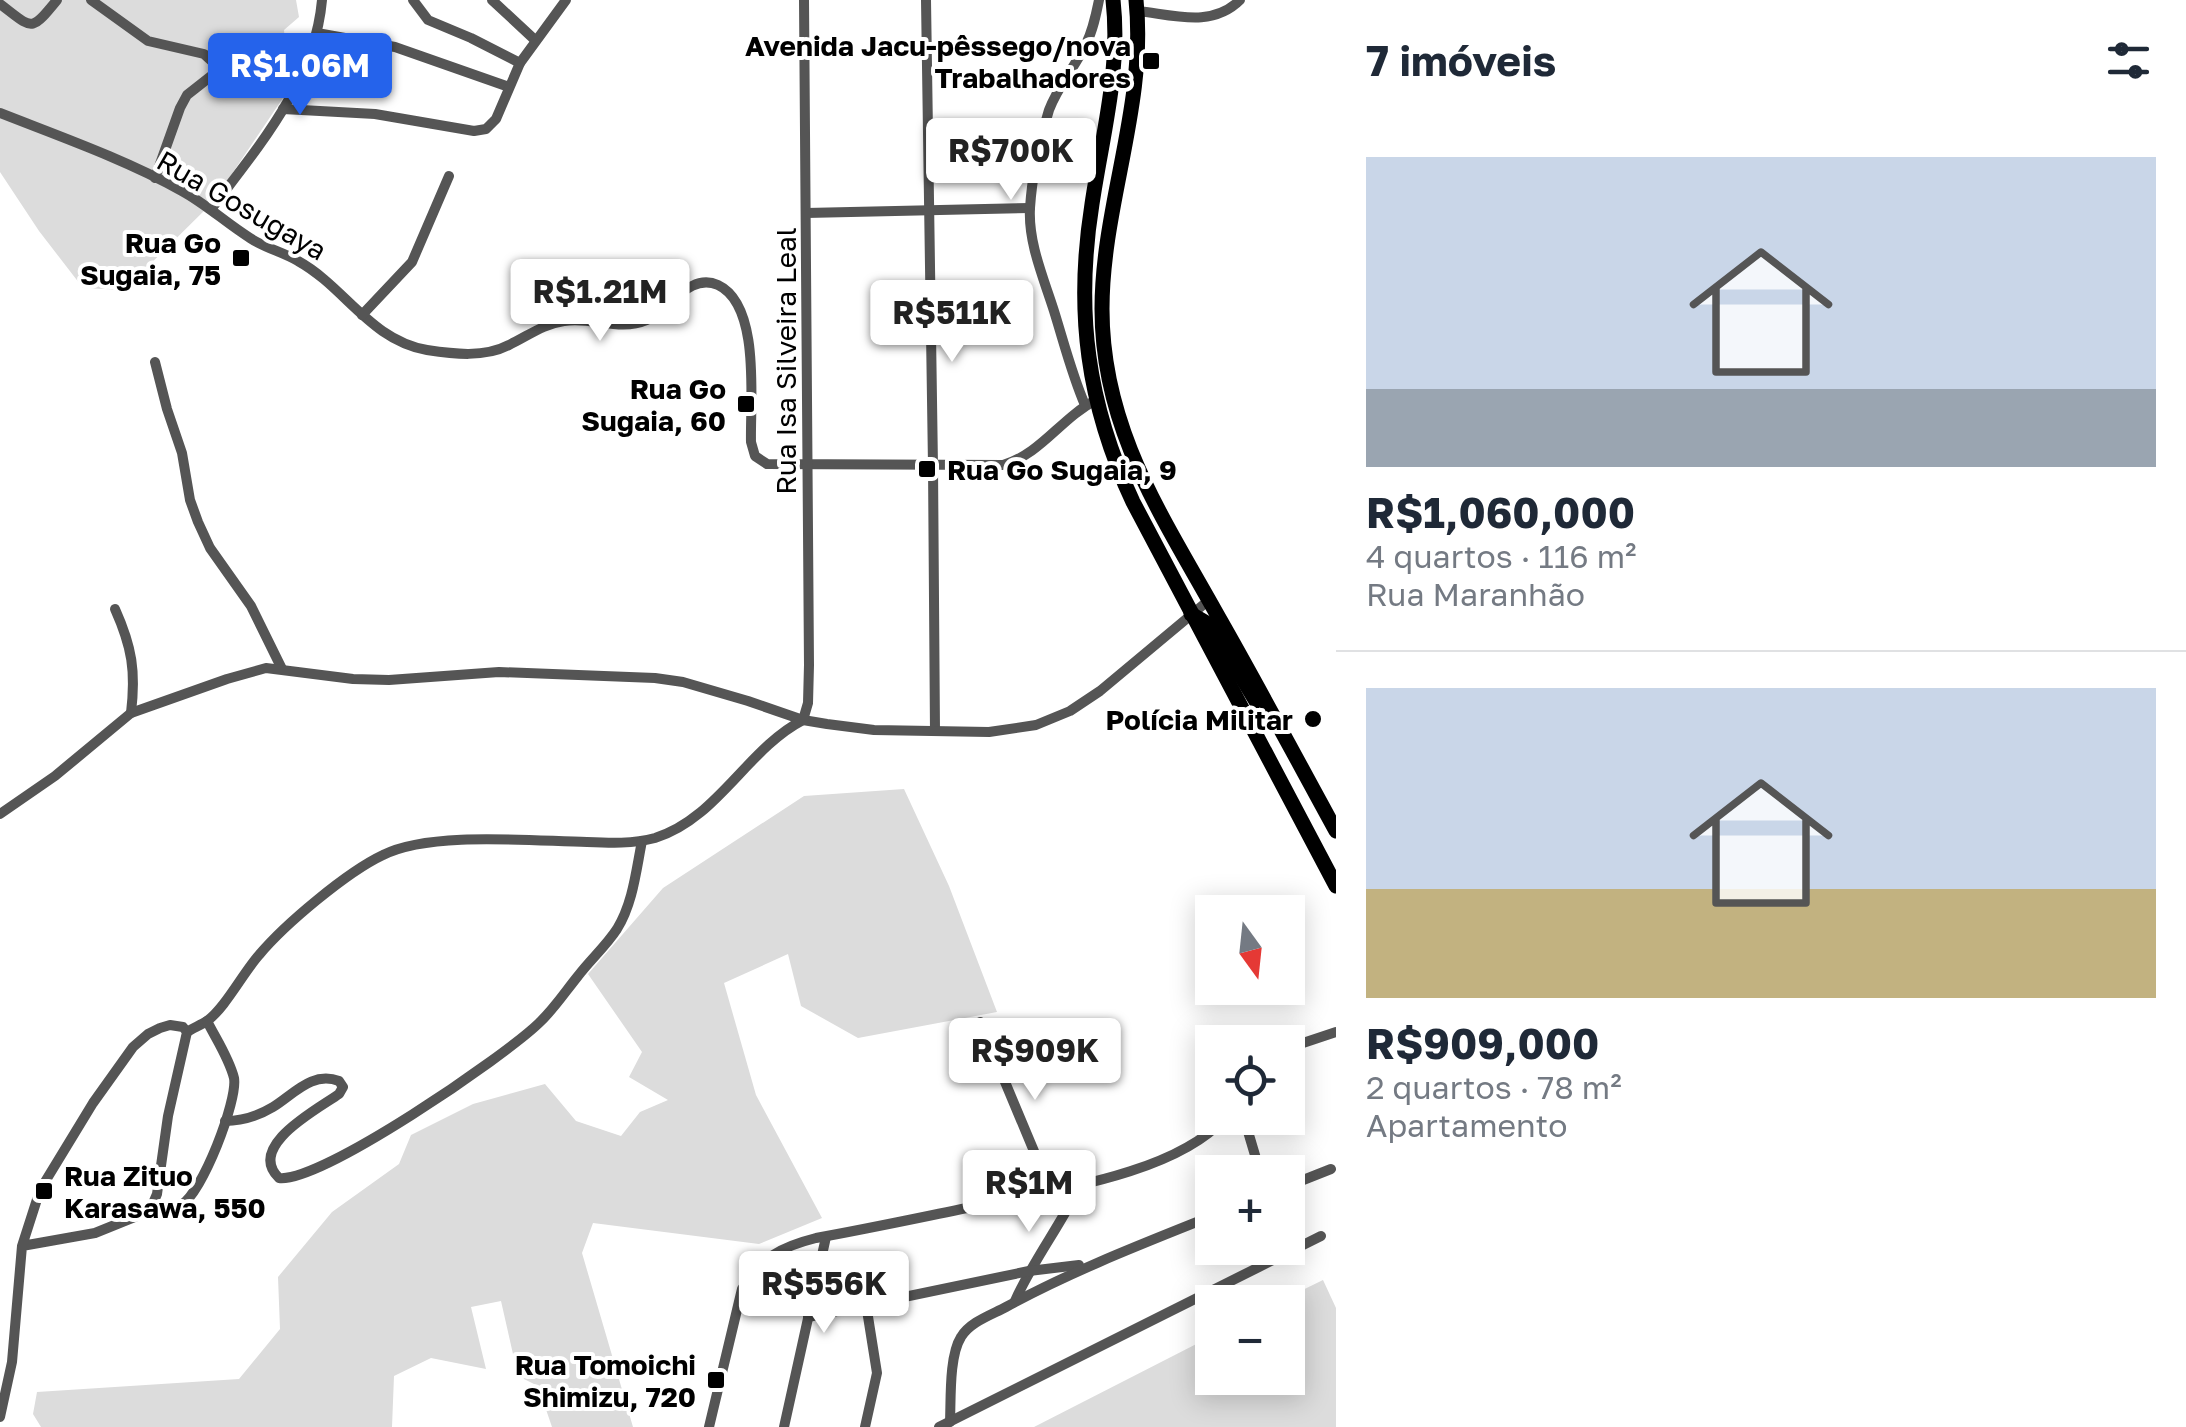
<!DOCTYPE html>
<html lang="pt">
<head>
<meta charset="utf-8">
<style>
  body { margin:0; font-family:"Golos Text",sans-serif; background:#f2f2f3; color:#1f2937; height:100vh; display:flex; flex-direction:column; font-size:38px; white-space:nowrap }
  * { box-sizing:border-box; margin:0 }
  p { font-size:32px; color:#747a83 }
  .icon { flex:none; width:55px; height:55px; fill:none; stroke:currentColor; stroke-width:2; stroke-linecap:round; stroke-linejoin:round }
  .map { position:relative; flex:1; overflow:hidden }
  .side { display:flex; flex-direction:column; background:#fff; width:850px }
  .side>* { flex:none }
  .needle { width:65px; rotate:165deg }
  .tools { position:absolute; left:1195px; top:895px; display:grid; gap:20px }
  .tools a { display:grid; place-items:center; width:110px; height:110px; border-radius:0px; background:#fff; box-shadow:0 5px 25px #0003; font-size:50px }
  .price { position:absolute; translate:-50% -85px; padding:0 22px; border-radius:10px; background:#fff; color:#222; font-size:32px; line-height:65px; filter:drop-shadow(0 2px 5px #0008) }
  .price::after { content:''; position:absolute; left:50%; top:60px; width:30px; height:22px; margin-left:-15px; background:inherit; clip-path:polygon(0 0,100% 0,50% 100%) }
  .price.on { background:#2563eb; color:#fff }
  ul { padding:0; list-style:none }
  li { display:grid; align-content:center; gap:20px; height:530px; padding:0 30px }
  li+li { border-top:2px solid #e0e1e3 }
  li span { display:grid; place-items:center; height:310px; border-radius:0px; color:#555 }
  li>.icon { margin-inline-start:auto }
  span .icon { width:180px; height:180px; fill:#fffc; stroke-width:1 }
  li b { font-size:42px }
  h2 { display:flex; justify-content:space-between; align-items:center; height:120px; padding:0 30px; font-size:42px }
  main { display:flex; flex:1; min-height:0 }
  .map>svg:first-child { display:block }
  .green { fill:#dcdcdc }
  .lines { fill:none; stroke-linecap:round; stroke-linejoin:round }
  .minor { stroke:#555; stroke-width:10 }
  .highway { stroke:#000; stroke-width:15 }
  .poi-dot { fill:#000; stroke:#fff; stroke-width:4 }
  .labels { text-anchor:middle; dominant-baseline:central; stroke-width:8; stroke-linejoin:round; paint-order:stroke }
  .poi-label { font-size:28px; font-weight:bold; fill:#000; stroke:#fff; text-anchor:end }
  .street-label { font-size:28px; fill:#000; stroke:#fff }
</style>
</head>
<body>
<main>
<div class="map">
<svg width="1336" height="1427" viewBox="0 0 1336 1427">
  <rect width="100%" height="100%" fill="#fff"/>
  <g class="green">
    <polygon points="0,0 296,0 299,17 284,30 289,89 213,202 124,290 83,288 39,231 0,172"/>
    <polygon points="904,789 949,886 997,1012 858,1038 801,1006 788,954 724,983 756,1095 822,1218 759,1244 593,1223 582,1253 633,1427 552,1427 538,1386 518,1376 501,1301 471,1307 486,1369 431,1358 394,1376 392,1427 41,1427 33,1414 37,1392 239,1379 280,1329 278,1277 332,1212 399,1164 411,1135 473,1104 545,1084 576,1121 621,1136 640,1112 668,1100 629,1077 642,1052 588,974 663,888 804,796"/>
    <polygon points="1323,1280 1336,1308 1336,1427 1034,1427 1212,1336 1212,1378 1288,1378 1288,1302 1278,1302"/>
  </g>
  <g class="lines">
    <g class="minor">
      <polyline points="91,0 148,41 204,54 215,64 215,73 187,95 180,108 155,178"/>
      <polyline points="413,0 428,20 471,38 520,63"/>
      <polyline points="492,0 535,40"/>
      <polyline points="926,0 933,466 935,731"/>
      <path d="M0,4c33,25 30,29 57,-4"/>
      <path d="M1138,11c36,4 74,17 102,-11"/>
      <polyline points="317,33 395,47 509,87"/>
      <polyline points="283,109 375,114 474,131 486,129 496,119 520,63 566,0"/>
      <path d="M0,113c61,24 124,46 182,78 24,13 44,32 68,47 15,10 33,14 48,23 47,26 72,79 129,89 26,4 58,8 82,-5 19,-9 34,-21 55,-24 28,-5 55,11 83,-1 23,-10 42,-48 71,-35 43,20 32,117 33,157l4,14 12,8 236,1c38,-11 58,-47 93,-65"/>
      <path d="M212,208c47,-62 103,-127 110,-208"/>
      <polyline points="806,213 1030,208"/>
      <polyline points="362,315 412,262 449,176"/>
      <polyline points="155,362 167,409 182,453 190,500 198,522 210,548 251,606 282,669"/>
      <path d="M1085,405c-13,-30 -21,-62 -31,-94 -10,-32 -26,-68 -24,-103 2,-32 10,-68 19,-98 9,-24 26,-43 37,-66 7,-14 10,-29 13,-44"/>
      <path d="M115,609c17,38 21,62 16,104"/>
      <polyline points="0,814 55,776 131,713 227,679 266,668 353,679 389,680 499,672 655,678 683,682 748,701 803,720 827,724 874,730 989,732 1036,725 1070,711 1100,691 1209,600"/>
      <polyline points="980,1022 1036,1156 1031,1162 1011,1167 1010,1170 1018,1197"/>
      <path d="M187,1032c6,-4 14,-7 20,-11 18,-13 36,-48 52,-66 26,-31 88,-83 124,-100 47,-24 149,-14 204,-13 23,1 46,2 68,-4 62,-19 92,-89 148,-118l5,-17 1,-38 -5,-665"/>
      <polyline points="1288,1048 1336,1032"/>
      <polyline points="1244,1118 1260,1172"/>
      <path d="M225,1121c17,0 33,-5 48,-14 21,-13 39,-36 66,-26l4,6 -4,7c-21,15 -93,52 -60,84 42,5 226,-122 260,-155 15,-14 26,-31 39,-47 12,-16 28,-30 39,-47 16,-26 19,-58 25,-88"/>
      <polyline points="1288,1186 1331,1169"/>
      <path d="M151,1208c10,2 21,2 30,-3 21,-11 57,-105 53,-127 -5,-20 -18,-39 -27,-57"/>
      <path d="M1015,1301c18,-41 46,-76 65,-116"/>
      <polyline points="808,1317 1029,1271 1079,1265"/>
      <polyline points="0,1417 12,1362 22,1246 40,1190 93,1103 133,1047 148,1034 160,1028 170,1025 183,1027 187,1032 168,1116 157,1194 151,1208 142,1214 95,1233 22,1246"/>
      <path d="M950,1422c1,-23 -1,-66 11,-85 9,-15 30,-22 45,-30 66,-36 136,-63 206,-91"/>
      <path d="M709,1427l33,-138c21,-32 38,-42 74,-51 56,-10 111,-22 166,-33 72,-15 193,-31 243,-87"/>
      <polyline points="784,1427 826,1237"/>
      <polyline points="865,1427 877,1373 866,1304"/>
      <polyline points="939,1427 1321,1236"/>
    </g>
    <g class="highway">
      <path d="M1113,0c8,70 -11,136 -21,204 -17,107 -5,200 41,298l203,384"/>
      <path d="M1136,0c11,105 -34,205 -34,309 0,121 61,208 117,309 40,70 78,142 117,213"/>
      <polyline points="1191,614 1210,625 1256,701"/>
    </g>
  </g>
  <g class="poi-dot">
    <rect x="1141" y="51" width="20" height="20" rx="5"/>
    <rect x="231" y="248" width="20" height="20" rx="5"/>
    <rect x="736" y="394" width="20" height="20" rx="5"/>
    <rect x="917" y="459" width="20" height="20" rx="5"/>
    <circle cx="1313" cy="719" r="10"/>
    <rect x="34" y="1181" width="20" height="20" rx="5"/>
    <rect x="706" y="1370" width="20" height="20" rx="5"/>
  </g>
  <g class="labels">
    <g class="poi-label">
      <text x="1131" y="45">Avenida Jacu-pêssego/nova<tspan x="1131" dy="32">Trabalhadores</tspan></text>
      <text x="221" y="242">Rua Go<tspan x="221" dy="32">Sugaia, 75</tspan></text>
      <text x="726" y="388">Rua Go<tspan x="726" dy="32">Sugaia, 60</tspan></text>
      <text x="947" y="469" text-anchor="start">Rua Go Sugaia, 9</text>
      <text x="1293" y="719">Polícia Militar</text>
      <text x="64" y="1175" text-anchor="start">Rua Zituo<tspan x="64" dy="32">Karasawa, 550</tspan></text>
      <text x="696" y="1364">Rua Tomoichi<tspan x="696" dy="32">Shimizu, 720</tspan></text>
    </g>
    <g class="street-label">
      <text transform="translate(242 205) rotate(30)">Rua Gosugaya</text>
      <text transform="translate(785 361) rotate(-90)">Rua Isa Silveira Leal</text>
    </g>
  </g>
</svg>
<div class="tools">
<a><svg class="needle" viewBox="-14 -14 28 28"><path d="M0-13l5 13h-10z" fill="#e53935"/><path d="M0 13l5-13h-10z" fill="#747a83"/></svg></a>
<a><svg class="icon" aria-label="locate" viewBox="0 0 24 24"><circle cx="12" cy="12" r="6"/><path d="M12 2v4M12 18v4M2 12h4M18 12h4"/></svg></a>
<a>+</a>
<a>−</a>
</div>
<b class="price on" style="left:300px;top:118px">R$1.06M</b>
<b class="price" style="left:1011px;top:203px">R$700K</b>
<b class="price" style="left:600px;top:344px">R$1.21M</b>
<b class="price" style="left:952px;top:365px">R$511K</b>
<b class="price" style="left:1035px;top:1103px">R$909K</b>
<b class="price" style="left:1029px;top:1235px">R$1M</b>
<b class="price" style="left:824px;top:1336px">R$556K</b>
</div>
<section class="side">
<h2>7 imóveis<svg class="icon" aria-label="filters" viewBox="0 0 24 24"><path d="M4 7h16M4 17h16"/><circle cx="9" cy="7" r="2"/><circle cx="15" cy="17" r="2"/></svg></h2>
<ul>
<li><span style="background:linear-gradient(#c9d6e8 75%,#9aa5b1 0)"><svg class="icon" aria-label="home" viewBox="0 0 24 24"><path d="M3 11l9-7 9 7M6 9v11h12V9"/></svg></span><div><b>R$1,060,000</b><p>4 quartos · 116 m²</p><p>Rua Maranhão</p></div></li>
<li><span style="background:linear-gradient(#c9d6e8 65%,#c2b280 0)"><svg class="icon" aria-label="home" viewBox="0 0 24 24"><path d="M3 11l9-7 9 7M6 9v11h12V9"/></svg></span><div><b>R$909,000</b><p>2 quartos · 78 m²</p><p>Apartamento</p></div></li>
</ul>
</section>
</main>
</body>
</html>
